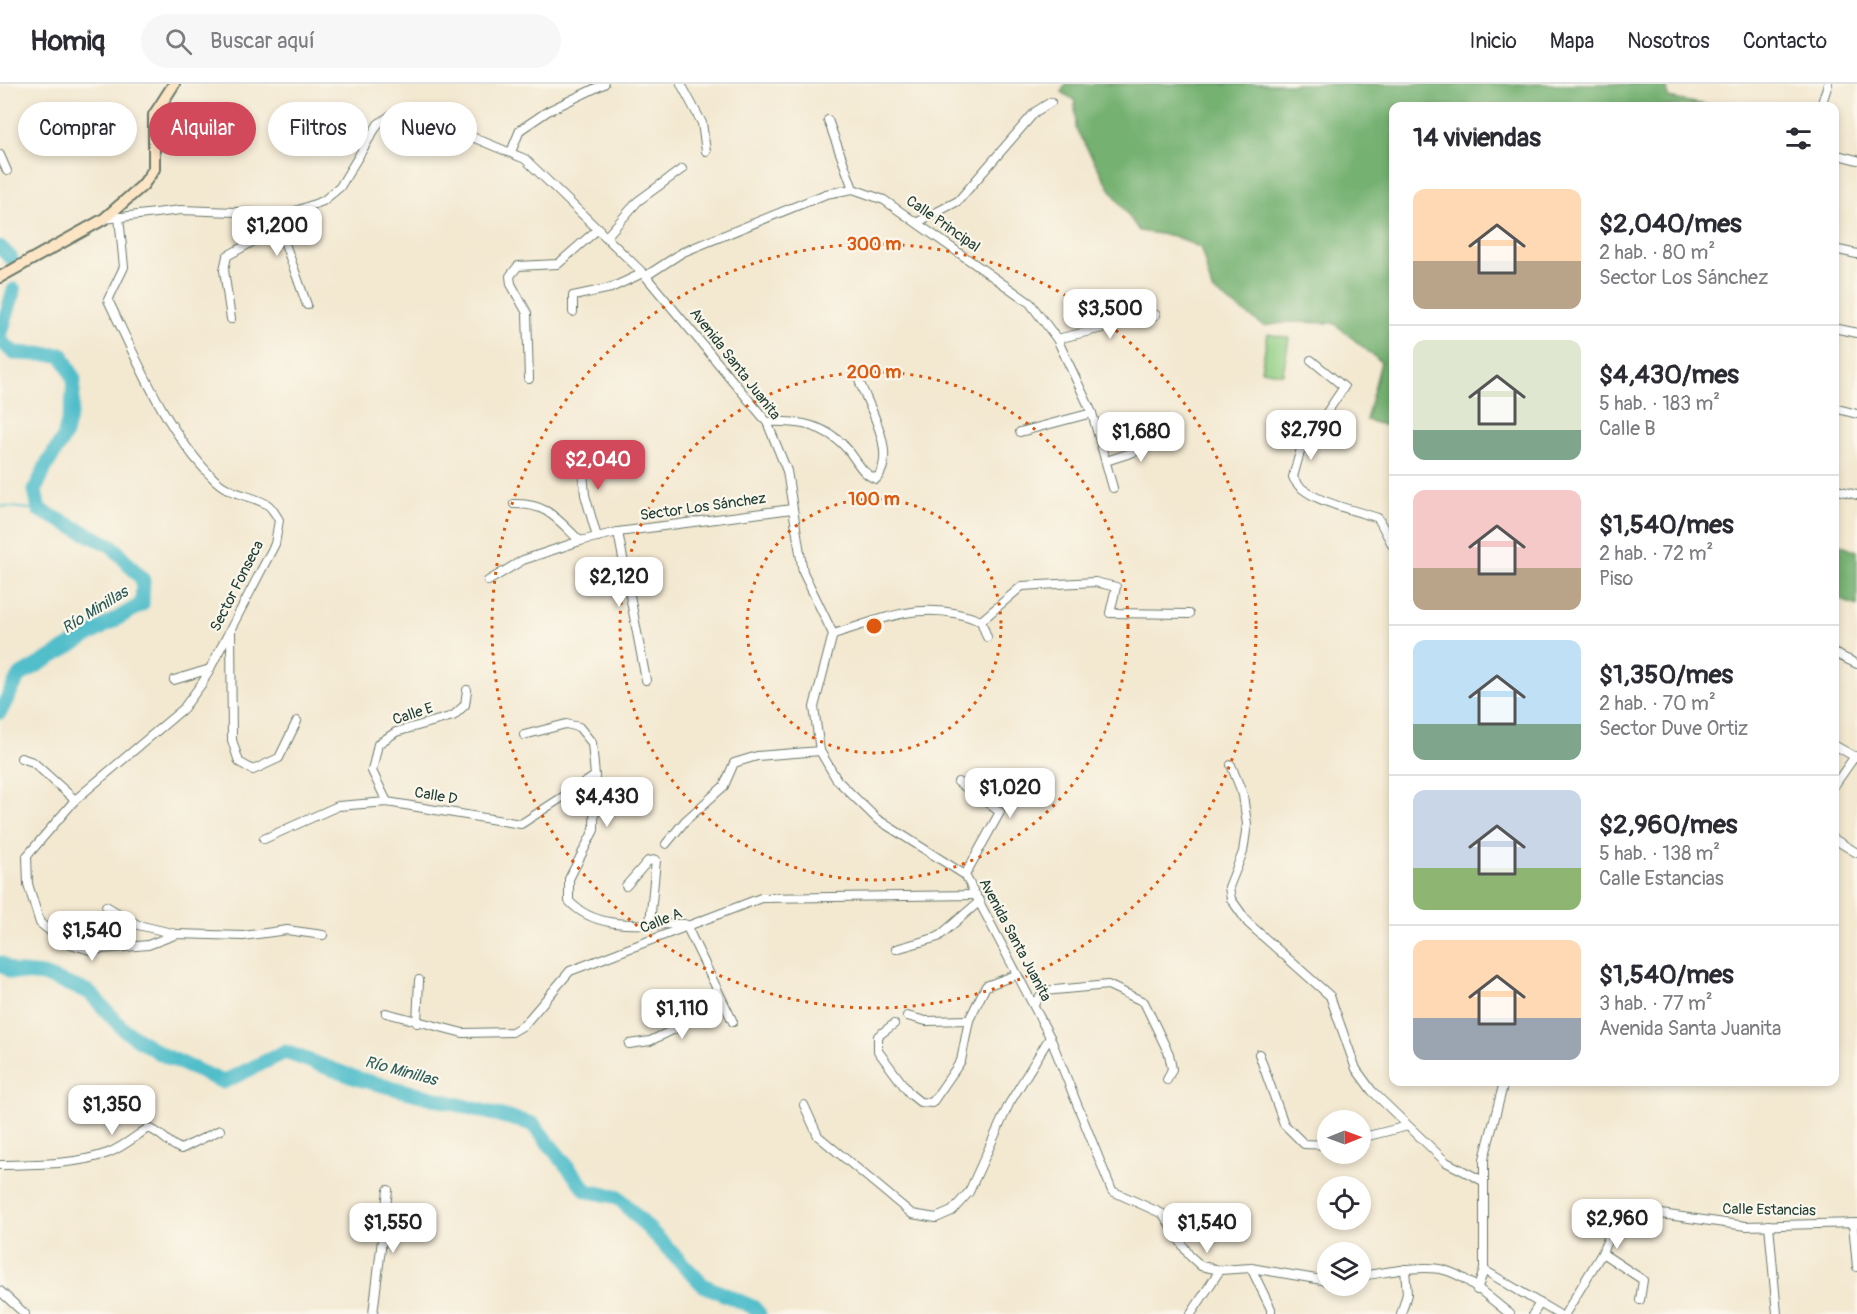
<!DOCTYPE html>
<html lang="es">
<head>
<meta charset="utf-8">
<style>
  body { margin:0; font-family:Pangolin,sans-serif; background:#f7f7f7; color:#2b2b33; height:100vh; display:flex; flex-direction:column; font-size:22px; white-space:nowrap }
  * { box-sizing:border-box; margin:0 }
  p { font-size:20px; color:#7c7c81 }
  .icon { flex:none; width:33px; height:33px; fill:none; stroke:currentColor; stroke-width:2; stroke-linecap:round; stroke-linejoin:round }
  .map { position:relative; flex:1; overflow:hidden }
  .details { position:absolute; left:1389px; top:18px; width:450px; height:984px; display:flex; flex-direction:column; background:#fff; border-radius:12px; box-shadow:0 3px 9px #0003 }
  .details>* { flex:none }
  .banner { position:absolute; left:18px; top:18px; width:570px; height:54px; display:flex; gap:12px }
  .needle { width:39px; rotate:89deg }
  .fabs { position:absolute; left:1317px; top:1026px; display:grid; gap:12px }
  .fabs a { display:grid; place-items:center; width:54px; height:54px; border-radius:50%; background:#fff; box-shadow:0 3px 9px #0003; font-size:30px }
  .price { position:absolute; translate:-50% -51px; padding:0 14px; border-radius:12px; background:#fff; color:#222; font-size:20px; line-height:39px; filter:drop-shadow(0 2px 3px #0008) }
  .price::after { content:''; position:absolute; left:50%; top:36px; width:18px; height:14px; margin-left:-9px; background:inherit; clip-path:polygon(0 0,100% 0,50% 100%) }
  .price.current { background:#d1495b; color:#fff }
  ul { padding:0; list-style:none }
  li { display:flex; align-items:center; gap:18px; height:150px; padding:0 24px }
  li+li { border-top:2px solid #e1e1e2 }
  li span { display:grid; place-items:center; flex:none; width:168px; height:120px; border-radius:12px; color:#555 }
  li>.icon { margin-inline-start:auto }
  span .icon { width:72px; height:72px; fill:#fffc; stroke-width:1 }
  li b { font-size:26px }
  h2 { display:flex; justify-content:space-between; align-items:center; height:72px; padding:0 24px; font-size:26px }
  .chip { padding:0 21px; border-radius:27px; background:#fff; box-shadow:0 3px 9px #0003; font-size:21px; line-height:54px }
  .chip.current { background:#d1495b; color:#fff }
  header { display:flex; align-items:center; gap:36px; box-sizing:border-box; height:84px; padding:0 30px; background:#fff; border-bottom:2px solid #e1e1e2 }
  header strong { font-size:28px }
  nav { display:flex; gap:33px; margin-inline-start:auto; font-size:21px }
  .search { width:420px; height:54px; background:#f7f7f7; display:flex; align-items:center; gap:15px; box-sizing:border-box; padding:0 21px; border-radius:33px; color:#7c7c81; font-size:22px }
  .map>svg:first-child { display:block }
  .green { fill:#92ce83; stroke:#58865c; stroke-width:1.5 }
  .forest { fill:#75b171; stroke:#4a7752; stroke-width:1.5 }
  .lines { fill:none; stroke-linecap:round; stroke-linejoin:round }
  .stream { stroke:#51beca; stroke-width:2 }
  .river { stroke:#51beca; stroke-width:15 }
  .street-casing { stroke:#69796b; stroke-width:10 }
  .secondary-casing { stroke:#69796b; stroke-width:14 }
  .street { stroke:#fff; stroke-width:8 }
  .secondary { stroke:#fce5c4; stroke-width:10 }
  .ring { fill:none; stroke:#de580e; stroke-width:3; stroke-dasharray:3 6 }
  .labels { text-anchor:middle; dominant-baseline:central; stroke-width:4.5; stroke-linejoin:round; paint-order:stroke }
  .street-label { font-size:15px; fill:#1f3d34; stroke:#fbf7ec }
  .water-label { font-size:16px; font-style:italic; fill:#2c5d5a; stroke:#fbf7ec }
  .centre { fill:#de580e; stroke:#fbf7ec; stroke-width:3 }
  .ring-label { font-size:18px; text-anchor:middle; font-weight:bold; fill:#de580e; stroke:#fbf7ec; stroke-width:4.5; stroke-linejoin:round; paint-order:stroke }
</style>
</head>
<body>
<header>
<strong>Homiq</strong>
<div class="search"><svg class="icon" aria-label="search" viewBox="0 0 24 24"><circle cx="10" cy="10" r="6"/><path d="M15 15l6 6"/></svg>Buscar aquí</div>
<nav><a>Inicio</a><a>Mapa</a><a>Nosotros</a><a>Contacto</a></nav>
</header>
<div class="map">
<svg width="1857" height="1230" viewBox="0 0 1857 1230">
  <rect width="100%" height="100%" fill="#fbf7ec"/>
  <filter id="ink" filterUnits="userSpaceOnUse"><feTurbulence type="fractalNoise" baseFrequency=".0167" numOctaves="2"/><feDisplacementMap in="SourceGraphic" scale="12" xChannelSelector="R" yChannelSelector="G"/><feConvolveMatrix kernelMatrix="1 2 1 2 8 2 1 2 1" color-interpolation-filters="sRGB"/></filter>
  <filter id="wash" filterUnits="userSpaceOnUse"><feTurbulence type="fractalNoise" baseFrequency=".008" numOctaves="4" result="noise"/><feDisplacementMap in="SourceGraphic" scale="24" xChannelSelector="R" yChannelSelector="G"/><feGaussianBlur stdDeviation="1.35" result="paint"/><feColorMatrix in="noise" values="0 0 0 0 0 0 0 0 0 0 0 0 0 0 0 0 0 1.4 0 .05"/><feComposite in="paint" operator="in"/></filter>
  <g filter="url(#wash)">
    <rect width="100%" height="100%" fill="#f3e8d0"/>
    <polygon class="green" points="1268,250 1289,254 1283,290 1261,286"/>
    <g class="forest">
      <polygon points="1065,0 1667,0 1668,14 1712,22 1394,22 1393,344 1366,336 1381,278 1334,239 1289,238 1264,242 1212,206 1201,164 1174,152 1139,147 1109,103 1076,45 1075,17 1062,8"/>
      <polygon points="1835,458 1857,467 1857,522 1835,514"/>
    </g>
    <g class="lines">
      <polyline class="stream" points="0,422 39,426"/>
      <g class="river">
        <polyline points="0,163 11,174"/>
        <polyline points="0,252 14,206"/>
        <polyline points="0,256 14,269 62,271 74,295 72,323 64,353 46,382 35,406 39,426 112,462 143,496 142,520 19,592 0,628"/>
        <polyline points="0,879 12,888 43,891 89,908 123,945 159,969 223,998 285,968 359,995 533,1040 587,1107 618,1113 703,1201 753,1223 759,1230"/>
      </g>
    </g>
  </g>
  <g filter="url(#ink)">
    <g class="lines">
      <g class="street-casing">
        <g id="street">
          <polyline points="681,0 702,39 706,67"/>
          <polyline points="1821,22 1828,0"/>
          <polyline points="828,36 853,105"/>
          <polyline points="511,68 520,46 548,27 604,0"/>
          <polyline points="1834,70 1857,76"/>
          <polyline points="0,71 7,87"/>
          <polyline points="288,130 279,143 307,221"/>
          <path d="M119,133l5,50 -16,33c30,62 57,130 106,179 17,17 36,15 54,26 4,3 8,10 11,15l-4,24 -72,138 -20,27 -108,91 -48,56 1,28 12,39 24,19 26,8 58,-5 29,-11 66,2 44,-6 36,5"/>
          <polyline points="104,135 181,126 288,130 323,117 340,103 378,40 394,29 419,31 525,75 643,189 767,338 787,387 803,488 833,550 814,623 820,667 837,696 877,735 965,791 1050,953 1112,1107 1163,1130 1189,1171 1201,1182 1220,1186 1251,1184 1328,1197"/>
          <polyline points="918,138 958,117 1035,28 1051,18"/>
          <polyline points="607,152 638,117 682,85"/>
          <polyline points="1834,165 1857,170"/>
          <polyline points="646,192 683,168 826,110 853,105 884,116 1030,219 1057,255 1092,329 1113,404"/>
          <polyline points="573,228 573,212 611,204 643,189"/>
          <polyline points="231,235 224,186 227,172 279,143"/>
          <polyline points="1834,244 1857,249"/>
          <polyline points="1057,255 1156,231"/>
          <path d="M1311,276l33,27 -44,65 -7,25c9,23 62,33 85,41l16,30"/>
          <polyline points="529,295 527,229 511,200 510,192 518,182 558,180 599,144"/>
          <polyline points="1834,324 1857,330"/>
          <path d="M767,338c32,-1 59,2 81,28 10,12 13,23 28,29 22,-24 -6,-70 -16,-96"/>
          <polyline points="1020,348 1092,329"/>
          <polyline points="581,365 585,411 597,453"/>
          <polyline points="1106,377 1168,357"/>
          <polyline points="1834,405 1857,411"/>
          <path d="M514,420c33,-1 43,15 66,37l38,-9 174,-23"/>
          <polyline points="618,448 646,596"/>
          <polyline points="488,497 523,476 580,457"/>
          <polyline points="981,537 1022,502 1095,498 1116,503 1110,529 1189,530"/>
          <polyline points="231,546 232,656 239,678 253,686 279,674 297,637"/>
          <path d="M833,550c54,-16 93,-36 148,-13l6,16"/>
          <polyline points="1834,569 1857,580"/>
          <polyline points="174,596 210,585"/>
          <path d="M524,651l42,-11 13,3 13,16 3,33 -1,54 -25,49v22c28,31 76,22 115,23"/>
          <polyline points="1834,661 1857,674"/>
          <polyline points="21,674 33,678 75,716"/>
          <polyline points="1231,681 1243,711 1247,740 1243,768 1229,803 1231,815 1248,839 1330,912 1356,985 1372,1007 1446,1078 1483,1097"/>
          <polyline points="958,698 1000,728 965,791"/>
          <polyline points="1834,702 1855,672"/>
          <polyline points="387,718 372,687 378,660 396,648 453,632 465,621 467,606"/>
          <polyline points="264,755 338,722 387,718 521,740 595,692"/>
          <polyline points="1834,755 1857,769"/>
          <polyline points="666,760 685,737 724,702 734,679 757,672 820,667"/>
          <polyline points="626,802 648,777 656,776 650,839"/>
          <polyline points="106,822 138,841 176,850"/>
          <polyline points="686,841 733,938"/>
          <polyline points="896,865 938,853 980,817"/>
          <polyline points="1034,920 1044,907 1108,901 1144,918 1169,970 1172,985 1167,996"/>
          <polyline points="386,929 463,949 512,948 524,941 570,887 761,814 976,811"/>
          <polyline points="907,932 926,937 969,936"/>
          <polyline points="417,939 419,896"/>
          <polyline points="894,940 878,952 878,967 910,1010 920,1018 932,1019 961,977 969,936 986,902 1016,891"/>
          <polyline points="629,960 650,957 677,944 690,933 723,920"/>
          <polyline points="1259,970 1284,1040 1304,1060 1328,1061"/>
          <polyline points="1580,999 1580,998"/>
          <polyline points="804,1021 818,1052 912,1130 936,1134 952,1127 969,1108 1009,1020 1050,953"/>
          <polyline points="1360,1054 1408,1042"/>
          <path d="M0,1081c35,-1 75,0 108,-12 14,-5 28,-17 40,-25 15,5 19,16 33,21l39,-19"/>
          <polyline points="1853,1140 1857,1183"/>
          <polyline points="1769,1141 1777,1230"/>
          <polyline points="1602,1169 1643,1196 1640,1216"/>
          <polyline points="1251,1184 1271,1225 1271,1230"/>
          <polyline points="1484,1186 1558,1230"/>
          <path d="M1360,1192c24,-3 61,-12 84,-6 24,6 47,30 66,44"/>
          <polyline points="1477,1206 1484,1186 1484,1075 1504,998"/>
          <polyline points="0,1207 25,1230"/>
          <polyline points="373,1230 388,1106"/>
          <polyline points="1191,1230 1220,1186"/>
          <polyline points="1401,1230 1407,1210 1405,1185"/>
          <polyline points="1533,1230 1540,1219"/>
          <polyline points="1565,1230 1602,1169 1618,1130 1625,1125 1746,1142 1857,1139"/>
        </g>
      </g>
      <g class="secondary-casing">
        <polyline id="secondary" points="0,193 104,135 143,101 154,85 154,31 174,0"/>
      </g>
      <use href="#street" class="street"/>
      <use href="#secondary" class="secondary"/>
    </g>
  </g>
  <g class="ring">
    <circle cx="874" cy="542" r="127"/>
    <circle cx="874" cy="542" r="254"/>
    <circle cx="874" cy="542" r="382"/>
  </g>
  <g class="labels">
    <g class="street-label">
      <text transform="translate(943 140) rotate(35)">Calle Principal</text>
      <text transform="translate(735 280) rotate(52)">Avenida Santa Juanita</text>
      <text transform="translate(703 423) rotate(-8)">Sector Los Sánchez</text>
      <text transform="translate(237 502) rotate(-63)">Sector Fonseca</text>
      <text transform="translate(413 630) rotate(-18)">Calle E</text>
      <text transform="translate(436 712) rotate(10)">Calle D</text>
      <text transform="translate(661 837) rotate(-22)">Calle A</text>
      <text transform="translate(1015 856) rotate(62)">Avenida Santa Juanita</text>
      <text transform="translate(1769 1126) rotate(1)">Calle Estancias</text>
    </g>
    <g class="water-label">
      <text transform="translate(95 526) rotate(-32)">Río Minillas</text>
      <text transform="translate(401 987) rotate(15)">Río Minillas</text>
    </g>
  </g>
  <circle cx="874" cy="542" r="9" class="centre"/>
  <g class="ring-label">
    <text x="874" y="166">300 m</text>
    <text x="874" y="294">200 m</text>
    <text x="874" y="421">100 m</text>
  </g>
</svg>
<div class="fabs">
<a><svg class="needle" viewBox="-14 -14 28 28"><path d="M0-13l5 13h-10z" fill="#e53935"/><path d="M0 13l5-13h-10z" fill="#7c7c81"/></svg></a>
<a><svg class="icon" aria-label="locate" viewBox="0 0 24 24"><circle cx="12" cy="12" r="6"/><path d="M12 2v4M12 18v4M2 12h4M18 12h4"/></svg></a>
<a><svg class="icon" aria-label="layers" viewBox="0 0 24 24"><path d="M12 4l9 5-9 5-9-5zM3 14l9 5 9-5"/></svg></a>
</div>
<b class="price" style="left:277px;top:173px">$1,200</b>
<b class="price" style="left:1110px;top:256px">$3,500</b>
<b class="price" style="left:1311px;top:377px">$2,790</b>
<b class="price" style="left:1141px;top:379px">$1,680</b>
<b class="price current" style="left:598px;top:407px">$2,040</b>
<b class="price" style="left:619px;top:524px">$2,120</b>
<b class="price" style="left:1010px;top:735px">$1,020</b>
<b class="price" style="left:607px;top:744px">$4,430</b>
<b class="price" style="left:92px;top:878px">$1,540</b>
<b class="price" style="left:682px;top:956px">$1,110</b>
<b class="price" style="left:112px;top:1052px">$1,350</b>
<b class="price" style="left:1617px;top:1166px">$2,960</b>
<b class="price" style="left:393px;top:1170px">$1,550</b>
<b class="price" style="left:1207px;top:1170px">$1,540</b>
<div class="banner">
<a class="chip">Comprar</a>
<a class="chip current">Alquilar</a>
<a class="chip">Filtros</a>
<a class="chip">Nuevo</a>
</div>
<section class="details">
<h2>14 viviendas<svg class="icon" aria-label="filters" viewBox="0 0 24 24"><path d="M4 7h16M4 17h16"/><circle cx="9" cy="7" r="2"/><circle cx="15" cy="17" r="2"/></svg></h2>
<ul>
<li><span style="background:linear-gradient(#ffd9b3 60%,#b9a48a 0)"><svg class="icon" aria-label="home" viewBox="0 0 24 24"><path d="M3 11l9-7 9 7M6 9v11h12V9"/></svg></span><div><b>$2,040/mes</b><p>2 hab. · 80 m²</p><p>Sector Los Sánchez</p></div></li>
<li><span style="background:linear-gradient(#dfe7d0 75%,#7fa58c 0)"><svg class="icon" aria-label="home" viewBox="0 0 24 24"><path d="M3 11l9-7 9 7M6 9v11h12V9"/></svg></span><div><b>$4,430/mes</b><p>5 hab. · 183 m²</p><p>Calle B</p></div></li>
<li><span style="background:linear-gradient(#f6c9c9 65%,#b9a48a 0)"><svg class="icon" aria-label="home" viewBox="0 0 24 24"><path d="M3 11l9-7 9 7M6 9v11h12V9"/></svg></span><div><b>$1,540/mes</b><p>2 hab. · 72 m²</p><p>Piso</p></div></li>
<li><span style="background:linear-gradient(#bfe0f5 70%,#7fa58c 0)"><svg class="icon" aria-label="home" viewBox="0 0 24 24"><path d="M3 11l9-7 9 7M6 9v11h12V9"/></svg></span><div><b>$1,350/mes</b><p>2 hab. · 70 m²</p><p>Sector Duve Ortiz</p></div></li>
<li><span style="background:linear-gradient(#c9d6e8 65%,#8fb573 0)"><svg class="icon" aria-label="home" viewBox="0 0 24 24"><path d="M3 11l9-7 9 7M6 9v11h12V9"/></svg></span><div><b>$2,960/mes</b><p>5 hab. · 138 m²</p><p>Calle Estancias</p></div></li>
<li><span style="background:linear-gradient(#ffd9b3 65%,#9aa5b1 0)"><svg class="icon" aria-label="home" viewBox="0 0 24 24"><path d="M3 11l9-7 9 7M6 9v11h12V9"/></svg></span><div><b>$1,540/mes</b><p>3 hab. · 77 m²</p><p>Avenida Santa Juanita</p></div></li>
</ul>
</section>
</div>
</body>
</html>
